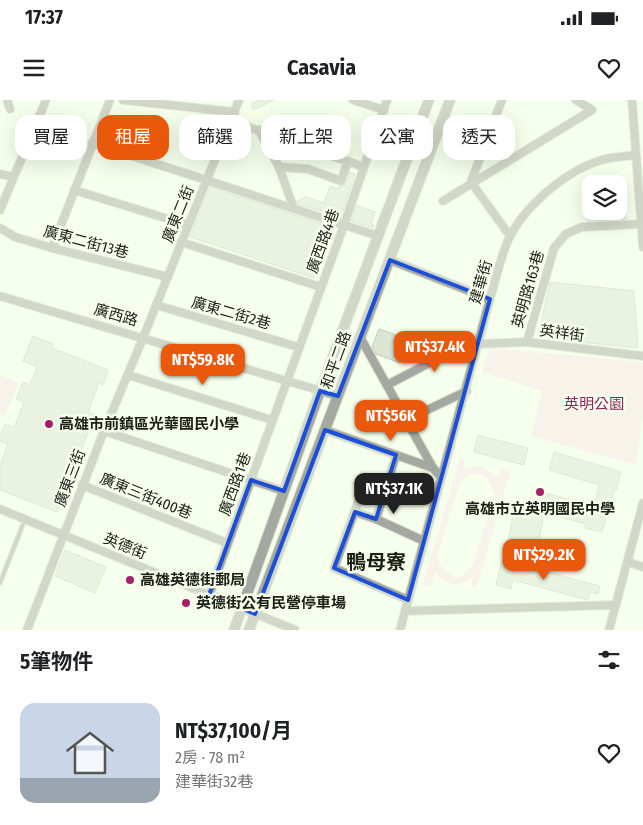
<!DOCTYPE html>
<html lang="zh-TW">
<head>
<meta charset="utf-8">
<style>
  body { margin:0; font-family:"Fira Sans Condensed","Noto Sans TC",sans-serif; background:#f2f2f2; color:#202124; height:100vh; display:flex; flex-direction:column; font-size:19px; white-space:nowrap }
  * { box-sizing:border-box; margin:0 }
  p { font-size:16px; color:#757577 }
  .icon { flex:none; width:28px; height:28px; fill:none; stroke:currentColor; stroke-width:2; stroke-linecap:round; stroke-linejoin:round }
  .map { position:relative; height:530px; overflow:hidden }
  .sheet { display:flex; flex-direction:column; background:#fff; flex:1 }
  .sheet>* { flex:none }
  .banner { position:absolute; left:15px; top:15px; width:614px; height:45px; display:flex; gap:10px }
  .tools { position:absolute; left:582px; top:75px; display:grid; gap:10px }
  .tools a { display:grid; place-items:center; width:45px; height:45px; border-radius:10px; background:#fff; box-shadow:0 5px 20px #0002; font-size:25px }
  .price { position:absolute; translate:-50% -42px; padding:0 11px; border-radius:10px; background:#ea580c; color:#fff; font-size:16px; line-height:32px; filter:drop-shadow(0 1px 2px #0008) }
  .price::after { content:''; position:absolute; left:50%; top:30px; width:15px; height:11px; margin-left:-8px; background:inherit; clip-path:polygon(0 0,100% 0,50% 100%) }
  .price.selected { background:#222; color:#fff }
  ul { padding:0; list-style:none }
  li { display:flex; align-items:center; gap:15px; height:125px; padding:0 20px }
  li+li { border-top:1px solid #e0e0e0 }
  li span { display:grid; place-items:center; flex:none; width:140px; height:100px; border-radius:15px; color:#555 }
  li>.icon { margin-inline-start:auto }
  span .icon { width:60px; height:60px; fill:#fffc; stroke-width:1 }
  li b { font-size:21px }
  h2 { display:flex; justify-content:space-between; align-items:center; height:60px; padding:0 20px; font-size:21px }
  .chip { padding:0 18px; border-radius:15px; background:#fff; box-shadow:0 5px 20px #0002; font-size:18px; line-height:45px }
  .chip.selected { background:#ea580c; color:#fff }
  .status { display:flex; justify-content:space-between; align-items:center; height:35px; padding:0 25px; background:#fff; direction:ltr }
  .status svg { height:14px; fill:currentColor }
  header { display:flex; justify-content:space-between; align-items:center; height:65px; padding:0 20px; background:#fff; font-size:22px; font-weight:700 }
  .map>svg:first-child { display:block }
  .green { fill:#f9e4ec; fill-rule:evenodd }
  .building { fill:#dbe5d2; stroke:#c4cdba }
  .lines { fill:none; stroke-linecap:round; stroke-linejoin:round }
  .service-casing { stroke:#d2dbc9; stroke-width:6 }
  .minor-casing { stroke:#d2dbc9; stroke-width:10 }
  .tertiary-casing { stroke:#d2dbc9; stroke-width:12 }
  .service { stroke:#a4a8a0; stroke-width:4 }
  .minor { stroke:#a4a8a0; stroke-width:8 }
  .tertiary { stroke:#a4a8a0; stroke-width:10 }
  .marked { fill:none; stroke:#1d4ed8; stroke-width:4; stroke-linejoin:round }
  .poi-dot { fill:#a61f69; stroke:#f5ffeb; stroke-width:2 }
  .labels { text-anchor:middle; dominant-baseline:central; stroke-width:5; stroke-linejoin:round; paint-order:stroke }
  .street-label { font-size:15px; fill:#1c1f18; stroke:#f5ffeb }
  .park-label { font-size:15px; fill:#91225d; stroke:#f5ffeb }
  .poi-label { font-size:15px; font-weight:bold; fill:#1c1f18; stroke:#f5ffeb; text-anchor:start }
  .district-label { font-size:20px; font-weight:bold; fill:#1c1f18; stroke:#f5ffeb }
</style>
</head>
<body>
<div class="status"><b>17:37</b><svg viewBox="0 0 49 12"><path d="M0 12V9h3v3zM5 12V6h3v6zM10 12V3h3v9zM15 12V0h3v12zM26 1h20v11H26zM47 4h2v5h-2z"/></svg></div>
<header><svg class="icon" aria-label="menu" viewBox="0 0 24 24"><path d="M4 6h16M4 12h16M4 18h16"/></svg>Casavia<svg class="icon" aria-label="heart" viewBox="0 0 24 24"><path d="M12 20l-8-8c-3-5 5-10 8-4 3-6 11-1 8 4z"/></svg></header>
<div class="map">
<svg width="643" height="530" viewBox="0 0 643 530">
  <rect width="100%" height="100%" fill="#f5ffeb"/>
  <g class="green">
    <polygon points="489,248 643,262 643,312 636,365 531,336 542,291 482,272"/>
    <polygon points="0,275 19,283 5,315 0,313"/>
    <path d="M460,357l5,3 -1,9 17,-3 17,11 3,-8 9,3 -33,115 -7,-1 3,-9c-17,12 -25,10 -38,-5l-3,14 -9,-2zM479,374l8,4 8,16 -23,73 -10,9 -8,2 -14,-13 -3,-8 23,-75 7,-6z"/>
  </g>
  <g class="building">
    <polygon points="259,0 274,0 254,10 251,4"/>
    <polygon points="321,25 346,33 339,52 315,44"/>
    <polygon points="350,72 355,74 341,117 298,104 297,101 306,97 324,103 330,86 338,89 339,86 344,86"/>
    <polygon points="210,87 335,128 314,178 190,137"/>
    <polygon points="357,105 375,112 371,124 374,125 373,128 351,121"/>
    <polygon points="606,111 626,112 626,119 587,121 587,115 606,114"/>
    <polygon points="550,182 634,191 638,248 589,243 538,236"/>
    <polygon points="379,229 396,235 393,243 408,249 405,258 402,257 400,263 376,254 372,247"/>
    <polygon points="33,236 53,244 52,248 108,270 103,285 99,283 88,312 95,315 57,412 0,390 0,365 8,344 0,341 0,337 5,324 14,328 24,302 16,299 23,282 30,285 37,267 23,261"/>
    <polygon points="478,335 528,348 524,365 474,352"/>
    <polygon points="554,352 621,372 616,390 614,390 602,432 585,428 586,424 544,412 537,453 507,448 514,409 535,412 541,392 594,406 599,385 549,370"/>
    <polygon points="65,450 106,467 95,493 55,476"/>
    <polygon points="502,460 600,486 598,494 590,492 588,500 513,480 511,489 496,485"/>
  </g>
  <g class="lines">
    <g class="service-casing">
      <polyline id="service" points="0,483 25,419"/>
    </g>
    <g class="minor-casing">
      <g id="minor">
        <polyline points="7,0 10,9"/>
        <polyline points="123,0 235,12"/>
        <polyline points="353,0 384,10"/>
        <polyline points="502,0 471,82 510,136"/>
        <polyline points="632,0 643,147"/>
        <polyline points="231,21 364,67"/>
        <polyline points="259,30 279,67 294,109"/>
        <polyline points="92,43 378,136"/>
        <polyline points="279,67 308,69 341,81 348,61"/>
        <polyline points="0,74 13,77"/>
        <polyline points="74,90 188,125"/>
        <polyline points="443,101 592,10 576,0"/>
        <polyline points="0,110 46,0"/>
        <polyline points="0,128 15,137 52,148 168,177"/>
        <polyline points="181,142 321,187"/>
        <polyline points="52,148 110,0"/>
        <polyline points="390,160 490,199"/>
        <polyline points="0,196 338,296"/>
        <polyline points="156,205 298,247"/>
        <polyline points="360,237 433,368"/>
        <polyline points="527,242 554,148 566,134 582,127 641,124"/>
        <polyline points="128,275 272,320"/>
        <polyline points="387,285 460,247 478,244 527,242 643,256"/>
        <polyline points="406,320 467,291"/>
        <polyline points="325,330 433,368 441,377"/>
        <polyline points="104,331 284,391"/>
        <polyline points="82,385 227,443"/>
        <polyline points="358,402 334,468 408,500"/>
        <polyline points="0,409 295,530"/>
        <polyline points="355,412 376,419 424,441"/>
        <polyline points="376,419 396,355"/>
        <polyline points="628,462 643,467"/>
        <polyline points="209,495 344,125 387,0"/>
        <polyline points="405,511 616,505"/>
        <polyline points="27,530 104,331 143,238 239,0"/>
        <path d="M400,530l90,-331c5,-17 9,-35 15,-51 13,-38 62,-79 100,-89 10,-2 21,-3 31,-4"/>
        <polyline points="609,530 643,403"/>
      </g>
    </g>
    <g class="tertiary-casing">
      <g id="tertiary">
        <polyline points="234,530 320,291 429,0"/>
        <polyline points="249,530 450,0"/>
      </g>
    </g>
    <use href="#service" class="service"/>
    <use href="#minor" class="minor"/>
    <use href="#tertiary" class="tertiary"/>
  </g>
  <path d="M0 0H643V530H0ZM390,160l100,39 -82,301 -74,-32 21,-56 21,7 20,-64 -71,-25 -70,184 -46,-19 42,-115 33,11 36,-100 18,5z" fill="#f5ffeb" fill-opacity=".55" fill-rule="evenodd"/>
  <path class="marked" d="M390,160l100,39 -82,301 -74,-32 21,-56 21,7 20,-64 -71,-25 -70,184 -46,-19 42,-115 33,11 36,-100 18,5z"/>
  <g class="poi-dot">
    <circle cx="49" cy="324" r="5"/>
    <circle cx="540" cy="392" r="5"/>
    <circle cx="130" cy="480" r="5"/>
    <circle cx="186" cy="503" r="5"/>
  </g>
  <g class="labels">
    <g class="street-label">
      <text transform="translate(178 114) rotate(-68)">廣東二街</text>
      <text transform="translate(323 141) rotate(-70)">廣西路4巷</text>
      <text transform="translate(86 142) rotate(15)">廣東二街13巷</text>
      <text transform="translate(481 182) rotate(-74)">建華街</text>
      <text transform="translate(528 189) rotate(-74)">英明路163巷</text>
      <text transform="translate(231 213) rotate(16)">廣東二街2巷</text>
      <text transform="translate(116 215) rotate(16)">廣西路</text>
      <text transform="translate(562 233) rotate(7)">英祥街</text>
      <text transform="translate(336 260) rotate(-70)">和平二路</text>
      <text transform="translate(70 378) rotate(-69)">廣東三街</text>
      <text transform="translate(235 384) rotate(-70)">廣西路1巷</text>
      <text transform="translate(146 396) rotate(22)">廣東三街400巷</text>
      <text transform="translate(125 446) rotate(22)">英德街</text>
    </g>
    <g class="park-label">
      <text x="594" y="304">英明公園</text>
    </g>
    <g class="poi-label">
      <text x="59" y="324">高雄市前鎮區光華國民小學</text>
      <text x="540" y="409" text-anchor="middle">高雄市立英明國民中學</text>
      <text x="140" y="480">高雄英德街郵局</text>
      <text x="196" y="503">英德街公有民營停車場</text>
    </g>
    <g class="district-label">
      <text x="376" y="462">鴨母寮</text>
    </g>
  </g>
</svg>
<div class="tools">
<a><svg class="icon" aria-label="layers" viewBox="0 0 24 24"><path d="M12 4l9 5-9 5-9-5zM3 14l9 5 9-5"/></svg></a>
</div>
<b class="price" style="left:435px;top:273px">NT$37.4K</b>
<b class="price" style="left:203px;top:286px">NT$59.8K</b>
<b class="price" style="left:391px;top:342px">NT$56K</b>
<b class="price selected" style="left:394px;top:415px">NT$37.1K</b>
<b class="price" style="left:544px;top:481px">NT$29.2K</b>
<div class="banner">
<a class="chip">買屋</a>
<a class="chip selected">租屋</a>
<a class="chip">篩選</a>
<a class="chip">新上架</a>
<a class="chip">公寓</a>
<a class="chip">透天</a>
</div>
</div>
<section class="sheet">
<h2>5筆物件<svg class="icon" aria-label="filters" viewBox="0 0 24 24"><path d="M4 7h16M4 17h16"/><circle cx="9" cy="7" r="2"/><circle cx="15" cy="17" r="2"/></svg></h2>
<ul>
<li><span style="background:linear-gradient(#c9d6e8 75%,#9aa5b1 0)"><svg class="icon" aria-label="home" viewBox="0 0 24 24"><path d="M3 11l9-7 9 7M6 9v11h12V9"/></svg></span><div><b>NT$37,100/月</b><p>2房 · 78 m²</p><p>建華街32巷</p></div><svg class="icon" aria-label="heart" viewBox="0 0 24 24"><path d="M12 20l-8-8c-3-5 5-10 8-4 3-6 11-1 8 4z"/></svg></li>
</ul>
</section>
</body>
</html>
